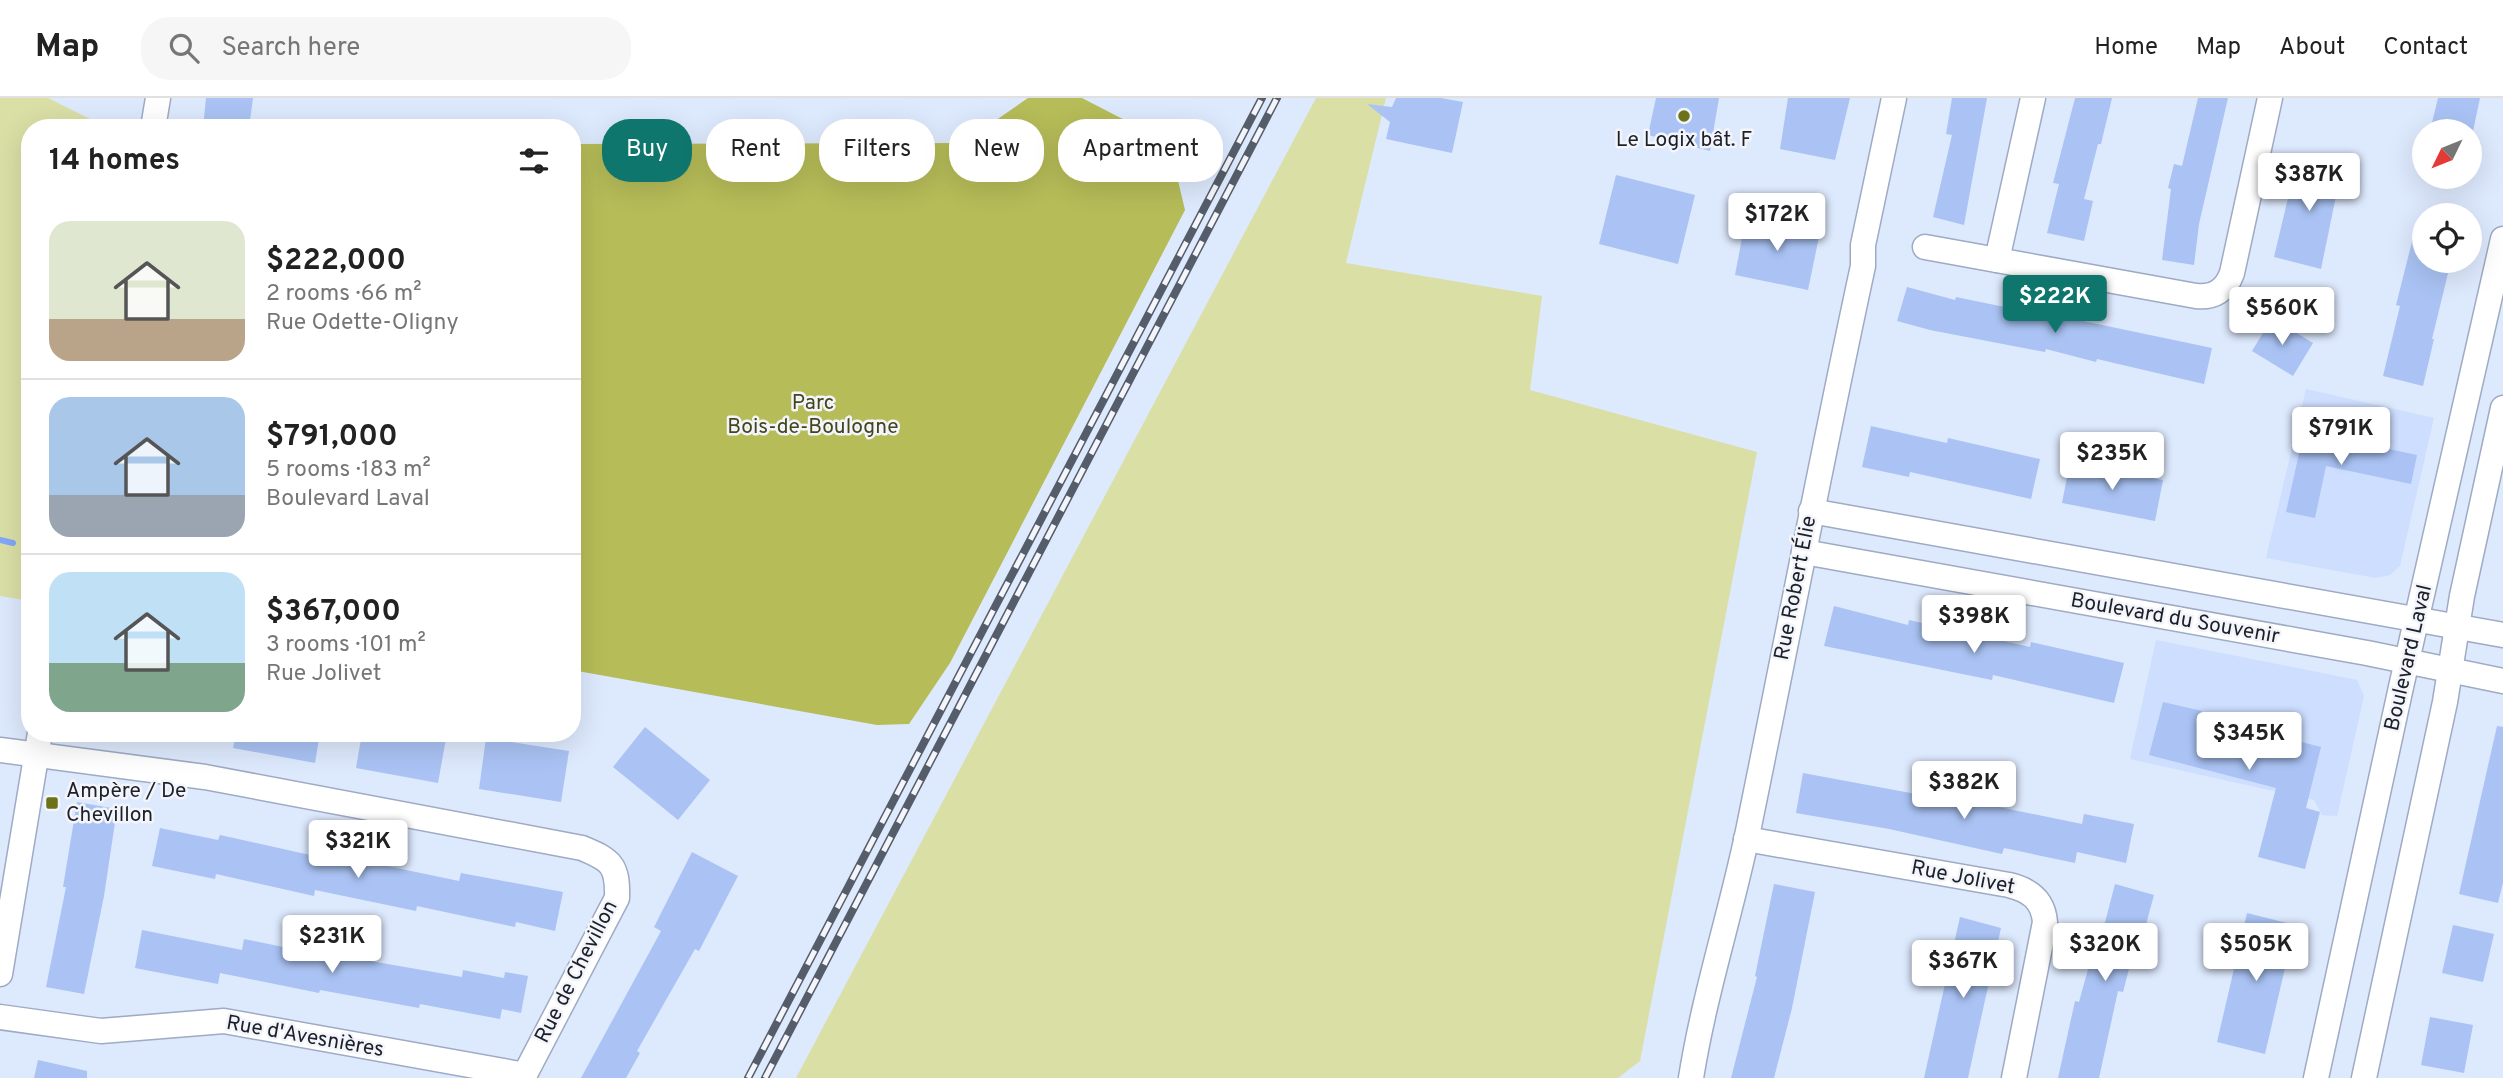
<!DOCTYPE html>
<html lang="en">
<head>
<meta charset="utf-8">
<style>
  body { margin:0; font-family:Overpass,sans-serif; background:#f6f6f6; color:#222; height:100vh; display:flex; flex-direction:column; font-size:26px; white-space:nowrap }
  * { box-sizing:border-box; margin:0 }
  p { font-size:23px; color:#767676 }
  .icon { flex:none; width:38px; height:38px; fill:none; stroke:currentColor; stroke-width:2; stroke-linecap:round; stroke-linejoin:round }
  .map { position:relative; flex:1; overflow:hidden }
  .panel { position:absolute; left:21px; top:21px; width:560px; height:623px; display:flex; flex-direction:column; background:#fff; border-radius:28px; box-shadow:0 7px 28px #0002 }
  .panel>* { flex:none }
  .hud { position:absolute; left:602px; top:21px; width:665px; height:63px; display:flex; gap:14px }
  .needle { width:46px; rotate:227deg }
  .fabs { position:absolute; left:2412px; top:21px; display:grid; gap:14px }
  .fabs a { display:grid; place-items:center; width:70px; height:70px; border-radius:50%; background:#fff; box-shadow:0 7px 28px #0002; font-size:35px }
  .price { position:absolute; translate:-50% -60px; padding:0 16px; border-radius:7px; background:#fff; color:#222; font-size:23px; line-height:46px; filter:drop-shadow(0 2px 4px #0008) }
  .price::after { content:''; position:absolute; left:50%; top:42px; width:21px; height:16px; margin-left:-10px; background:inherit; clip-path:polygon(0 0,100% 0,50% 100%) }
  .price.current { background:#0f766e; color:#fff }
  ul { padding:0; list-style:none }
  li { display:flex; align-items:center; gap:21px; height:175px; padding:0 28px }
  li+li { border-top:2px solid #e0e0e0 }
  li span { display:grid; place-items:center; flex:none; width:196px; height:140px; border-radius:21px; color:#555 }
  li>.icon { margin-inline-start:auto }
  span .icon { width:84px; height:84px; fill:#fffc; stroke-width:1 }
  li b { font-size:30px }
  h2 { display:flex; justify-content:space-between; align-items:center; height:84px; padding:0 28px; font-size:30px }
  .pill { padding:0 24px; border-radius:28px; background:#fff; box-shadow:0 7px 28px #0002; font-size:24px; line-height:63px }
  .pill.current { background:#0f766e; color:#fff }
  header { display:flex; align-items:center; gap:42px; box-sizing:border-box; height:98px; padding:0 35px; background:#fff; border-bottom:2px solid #e0e0e0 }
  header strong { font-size:33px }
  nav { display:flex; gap:38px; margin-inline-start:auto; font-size:24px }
  .search { width:490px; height:63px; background:#f6f6f6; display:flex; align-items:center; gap:18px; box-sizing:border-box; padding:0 24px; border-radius:28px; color:#767676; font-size:26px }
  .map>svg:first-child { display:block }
  .built { fill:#cddeff }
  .green { fill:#dadfa6 }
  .forest { fill:#b6bc58 }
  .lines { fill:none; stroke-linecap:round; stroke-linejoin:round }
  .stream { stroke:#80a8f8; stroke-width:6 }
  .building { fill:#aac3f4 }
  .minor-casing { stroke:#9eabc3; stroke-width:27 }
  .minor { stroke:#fff; stroke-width:24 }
  .rail-casing { stroke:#565d6a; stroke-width:8 }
  .rail { stroke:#f3f5fb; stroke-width:5; stroke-dasharray:16; stroke-linecap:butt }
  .poi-dot { fill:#6d7118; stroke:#f3f5fb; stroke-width:2.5 }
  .labels { text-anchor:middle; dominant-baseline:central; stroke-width:5; stroke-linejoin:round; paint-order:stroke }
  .poi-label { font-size:21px; fill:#1b2029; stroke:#f3f5fb }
  .park-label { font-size:21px; fill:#43461c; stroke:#f3f5fb }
  .street-label { font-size:21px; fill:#1b2029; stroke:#f3f5fb }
</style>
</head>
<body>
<header>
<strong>Map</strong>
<div class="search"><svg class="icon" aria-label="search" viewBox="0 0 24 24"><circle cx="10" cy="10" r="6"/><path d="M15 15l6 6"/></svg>Search here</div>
<nav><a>Home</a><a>Map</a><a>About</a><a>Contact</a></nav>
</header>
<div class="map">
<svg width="2503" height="980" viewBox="0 0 2503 980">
  <rect width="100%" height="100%" fill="#dde9fd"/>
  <g class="built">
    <polygon points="2306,291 2434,320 2400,468 2390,477 2376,480 2266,460"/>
    <polygon points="2156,542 2357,582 2364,598 2337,718 2322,717 2314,702 2130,661"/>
  </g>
  <g class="green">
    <polygon points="0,0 48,0 108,30 30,30 30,503 0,498"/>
    <polygon points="1316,0 1386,0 1346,165 1542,198 1530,292 1757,354 1640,963 1618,980 796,980"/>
  </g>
  <polygon class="forest" points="1028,0 1082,0 1169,45 1185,112 950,565 909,626 877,627 572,572 572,46 963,45"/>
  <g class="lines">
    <polyline class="stream" points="0,442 13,445"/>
  </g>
  <g class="building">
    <polygon points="206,0 253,0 249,30 203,30"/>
    <polygon points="1396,0 1441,0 1463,4 1452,55 1386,41 1390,24 1367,6 1392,9"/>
    <polygon points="1656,0 1719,0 1710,53 1648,37"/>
    <polygon points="1788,0 1850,0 1835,62 1780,51"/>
    <polygon points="1952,0 1987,0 1964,127 1933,119 1952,37 1946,36"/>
    <polygon points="2075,0 2112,0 2101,46 2098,46 2084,101 2093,103 2084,143 2047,135 2059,86 2053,85"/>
    <polygon points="2198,0 2228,0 2199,126 2194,167 2162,162 2171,91 2168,90 2174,66 2182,68"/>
    <polygon points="2438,0 2480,0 2473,33 2430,33"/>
    <polygon points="2298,58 2342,69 2321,171 2274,159"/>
    <polygon points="1616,77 1695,97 1678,166 1599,146"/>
    <polygon points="1746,119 1820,134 1808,192 1735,177"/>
    <polygon points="2418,120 2424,121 2424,163 2451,163 2432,241 2434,241 2423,288 2383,278 2400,208 2396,207"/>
    <polygon points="1907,189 1955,202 1956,199 2064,221 2064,219 2212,250 2204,286 2097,261 2096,264 2046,251 2045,254 1930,232 1897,223"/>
    <polygon points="2272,220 2313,245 2293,278 2252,253"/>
    <polygon points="1871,328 1947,345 1948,340 2040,361 2031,401 1910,374 1909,379 1862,369"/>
    <polygon points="2304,333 2417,357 2411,386 2326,368 2315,420 2286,414"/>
    <polygon points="2070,364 2163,382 2155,423 2062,405"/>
    <polygon points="1834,508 1908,527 1909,522 2030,549 2031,544 2124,565 2114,605 1993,577 1992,582 1824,548"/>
    <polygon points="2163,604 2202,613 2200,618 2321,649 2306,710 2320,714 2305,771 2258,759 2276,690 2149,657"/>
    <polygon points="2497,628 2503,629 2503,785 2498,805 2459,796"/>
    <polygon points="645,629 710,682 678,722 613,669"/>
    <polygon points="236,635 320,635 315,665 233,650"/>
    <polygon points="362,635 447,635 438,685 356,670"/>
    <polygon points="486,640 569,653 561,704 479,691"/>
    <polygon points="1803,675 1959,704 1960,701 2082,726 2084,716 2134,726 2126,765 2077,754 2075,765 2004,750 2002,756 1889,731 1796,715"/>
    <polygon points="77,704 117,711 104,798 84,896 46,889 66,789 63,789"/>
    <polygon points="160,730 218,742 220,737 319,759 320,754 459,783 461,775 563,794 555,833 516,824 515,829 417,808 416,813 315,792 314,798 216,776 215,781 152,768"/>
    <polygon points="692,754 738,778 699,853 695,851 637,953 640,955 626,980 581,980 661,833 654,829"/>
    <polygon points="1774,786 1815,794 1792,910 1774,980 1731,980 1757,879 1755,878"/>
    <polygon points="2115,786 2154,797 2141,845 2136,844 2123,894 2118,893 2099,980 2058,980 2075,903 2079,904 2098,835 2102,836"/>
    <polygon points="2247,815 2295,827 2265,956 2217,944"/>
    <polygon points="1960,819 2001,830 1976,943 1968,980 1924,980"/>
    <polygon points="2453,827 2494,836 2483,884 2442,875"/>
    <polygon points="142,832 242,852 244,841 342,861 342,858 462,879 463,872 504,880 505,874 528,878 521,915 502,911 500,921 420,906 419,910 320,892 319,895 220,875 218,886 135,870"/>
    <polygon points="2430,919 2473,927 2464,975 2421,967"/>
    <polygon points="38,962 87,973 87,980 34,980"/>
  </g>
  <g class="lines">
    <g class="minor-casing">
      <g id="minor">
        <polyline points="153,30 158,0"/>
        <path d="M1925,149l271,49c18,2 30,-6 36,-23l38,-175"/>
        <polyline points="1997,162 2033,0"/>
        <polyline points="1811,413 2503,537"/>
        <polyline points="1804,454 2367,555 2503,583"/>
        <path d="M0,652l205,27 377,71c29,12 36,17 35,50l-94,180"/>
        <path d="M1746,741l263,46c21,5 34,15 36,37l-31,156"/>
        <polyline points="0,876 40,635"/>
        <polyline points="0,919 101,933 224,923 525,977"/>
        <path d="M1691,980c13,-82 39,-162 56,-242 39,-190 75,-381 116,-570v-21l31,-147"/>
        <polyline points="2316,980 2401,589 2503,141"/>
        <polyline points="2364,980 2445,604 2462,498 2503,310"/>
      </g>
    </g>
    <use href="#minor" class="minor"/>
    <g class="rail-casing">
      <g id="rail">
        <polyline points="748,980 1262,0"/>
        <polyline points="765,980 1277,0"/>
      </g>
    </g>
    <use href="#rail" class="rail"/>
  </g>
  <g class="poi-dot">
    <circle cx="1684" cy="18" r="7"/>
    <rect x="45" y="698" width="14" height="14" rx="3.5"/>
  </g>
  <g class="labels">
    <g class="poi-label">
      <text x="1684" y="42">Le Logix bât. F</text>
      <text x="66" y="693" text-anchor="start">Ampère / De<tspan x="66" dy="24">Chevillon</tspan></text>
    </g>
    <g class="park-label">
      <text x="813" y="305">Parc<tspan x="813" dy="24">Bois-de-Boulogne</tspan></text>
    </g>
    <g class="street-label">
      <text transform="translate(1796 490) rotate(-79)">Rue Robert Élie</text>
      <text transform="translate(2175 521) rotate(10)">Boulevard du Souvenir</text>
      <text transform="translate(2409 560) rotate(-77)">Boulevard Laval</text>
      <text transform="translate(1963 780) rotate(11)">Rue Jolivet</text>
      <text transform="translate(577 874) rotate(-63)">Rue de Chevillon</text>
      <text transform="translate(305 939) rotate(10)">Rue d'Avesnières</text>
    </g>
  </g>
</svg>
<div class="fabs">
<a><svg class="needle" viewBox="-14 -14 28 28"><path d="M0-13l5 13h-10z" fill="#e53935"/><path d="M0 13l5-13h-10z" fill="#767676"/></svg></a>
<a><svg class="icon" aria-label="locate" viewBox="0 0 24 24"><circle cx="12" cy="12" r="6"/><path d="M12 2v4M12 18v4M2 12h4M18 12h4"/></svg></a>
</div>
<b class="price" style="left:2309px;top:115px">$387K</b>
<b class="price" style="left:1777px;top:155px">$172K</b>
<b class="price current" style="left:2055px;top:237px">$222K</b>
<b class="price" style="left:2282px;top:249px">$560K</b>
<b class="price" style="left:2341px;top:369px">$791K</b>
<b class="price" style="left:2112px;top:394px">$235K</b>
<b class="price" style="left:1974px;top:557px">$398K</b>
<b class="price" style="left:2249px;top:674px">$345K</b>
<b class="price" style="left:1964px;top:723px">$382K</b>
<b class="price" style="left:358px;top:782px">$321K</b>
<b class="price" style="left:332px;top:877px">$231K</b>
<b class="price" style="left:2105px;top:885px">$320K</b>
<b class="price" style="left:2256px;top:885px">$505K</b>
<b class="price" style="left:1963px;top:902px">$367K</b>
<div class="hud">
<a class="pill current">Buy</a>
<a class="pill">Rent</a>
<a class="pill">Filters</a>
<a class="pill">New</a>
<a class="pill">Apartment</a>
</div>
<section class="panel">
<h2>14 homes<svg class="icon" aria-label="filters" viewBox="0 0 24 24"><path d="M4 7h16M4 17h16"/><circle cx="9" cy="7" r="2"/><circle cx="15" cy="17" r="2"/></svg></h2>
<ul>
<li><span style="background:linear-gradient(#dfe7d0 70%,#b9a48a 0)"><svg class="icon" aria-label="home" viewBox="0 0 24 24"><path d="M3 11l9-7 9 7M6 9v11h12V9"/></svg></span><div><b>$222,000</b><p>2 rooms · 66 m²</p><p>Rue Odette-Oligny</p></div></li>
<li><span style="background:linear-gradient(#a9c7e8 70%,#9aa5b1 0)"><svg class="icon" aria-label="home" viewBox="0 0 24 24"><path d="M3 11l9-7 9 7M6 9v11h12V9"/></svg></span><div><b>$791,000</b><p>5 rooms · 183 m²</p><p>Boulevard Laval</p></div></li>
<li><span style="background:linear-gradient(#bfe0f5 65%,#7fa58c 0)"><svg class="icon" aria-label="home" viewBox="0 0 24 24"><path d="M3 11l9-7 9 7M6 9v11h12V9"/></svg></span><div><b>$367,000</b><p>3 rooms · 101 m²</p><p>Rue Jolivet</p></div></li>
</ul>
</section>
</div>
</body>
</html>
